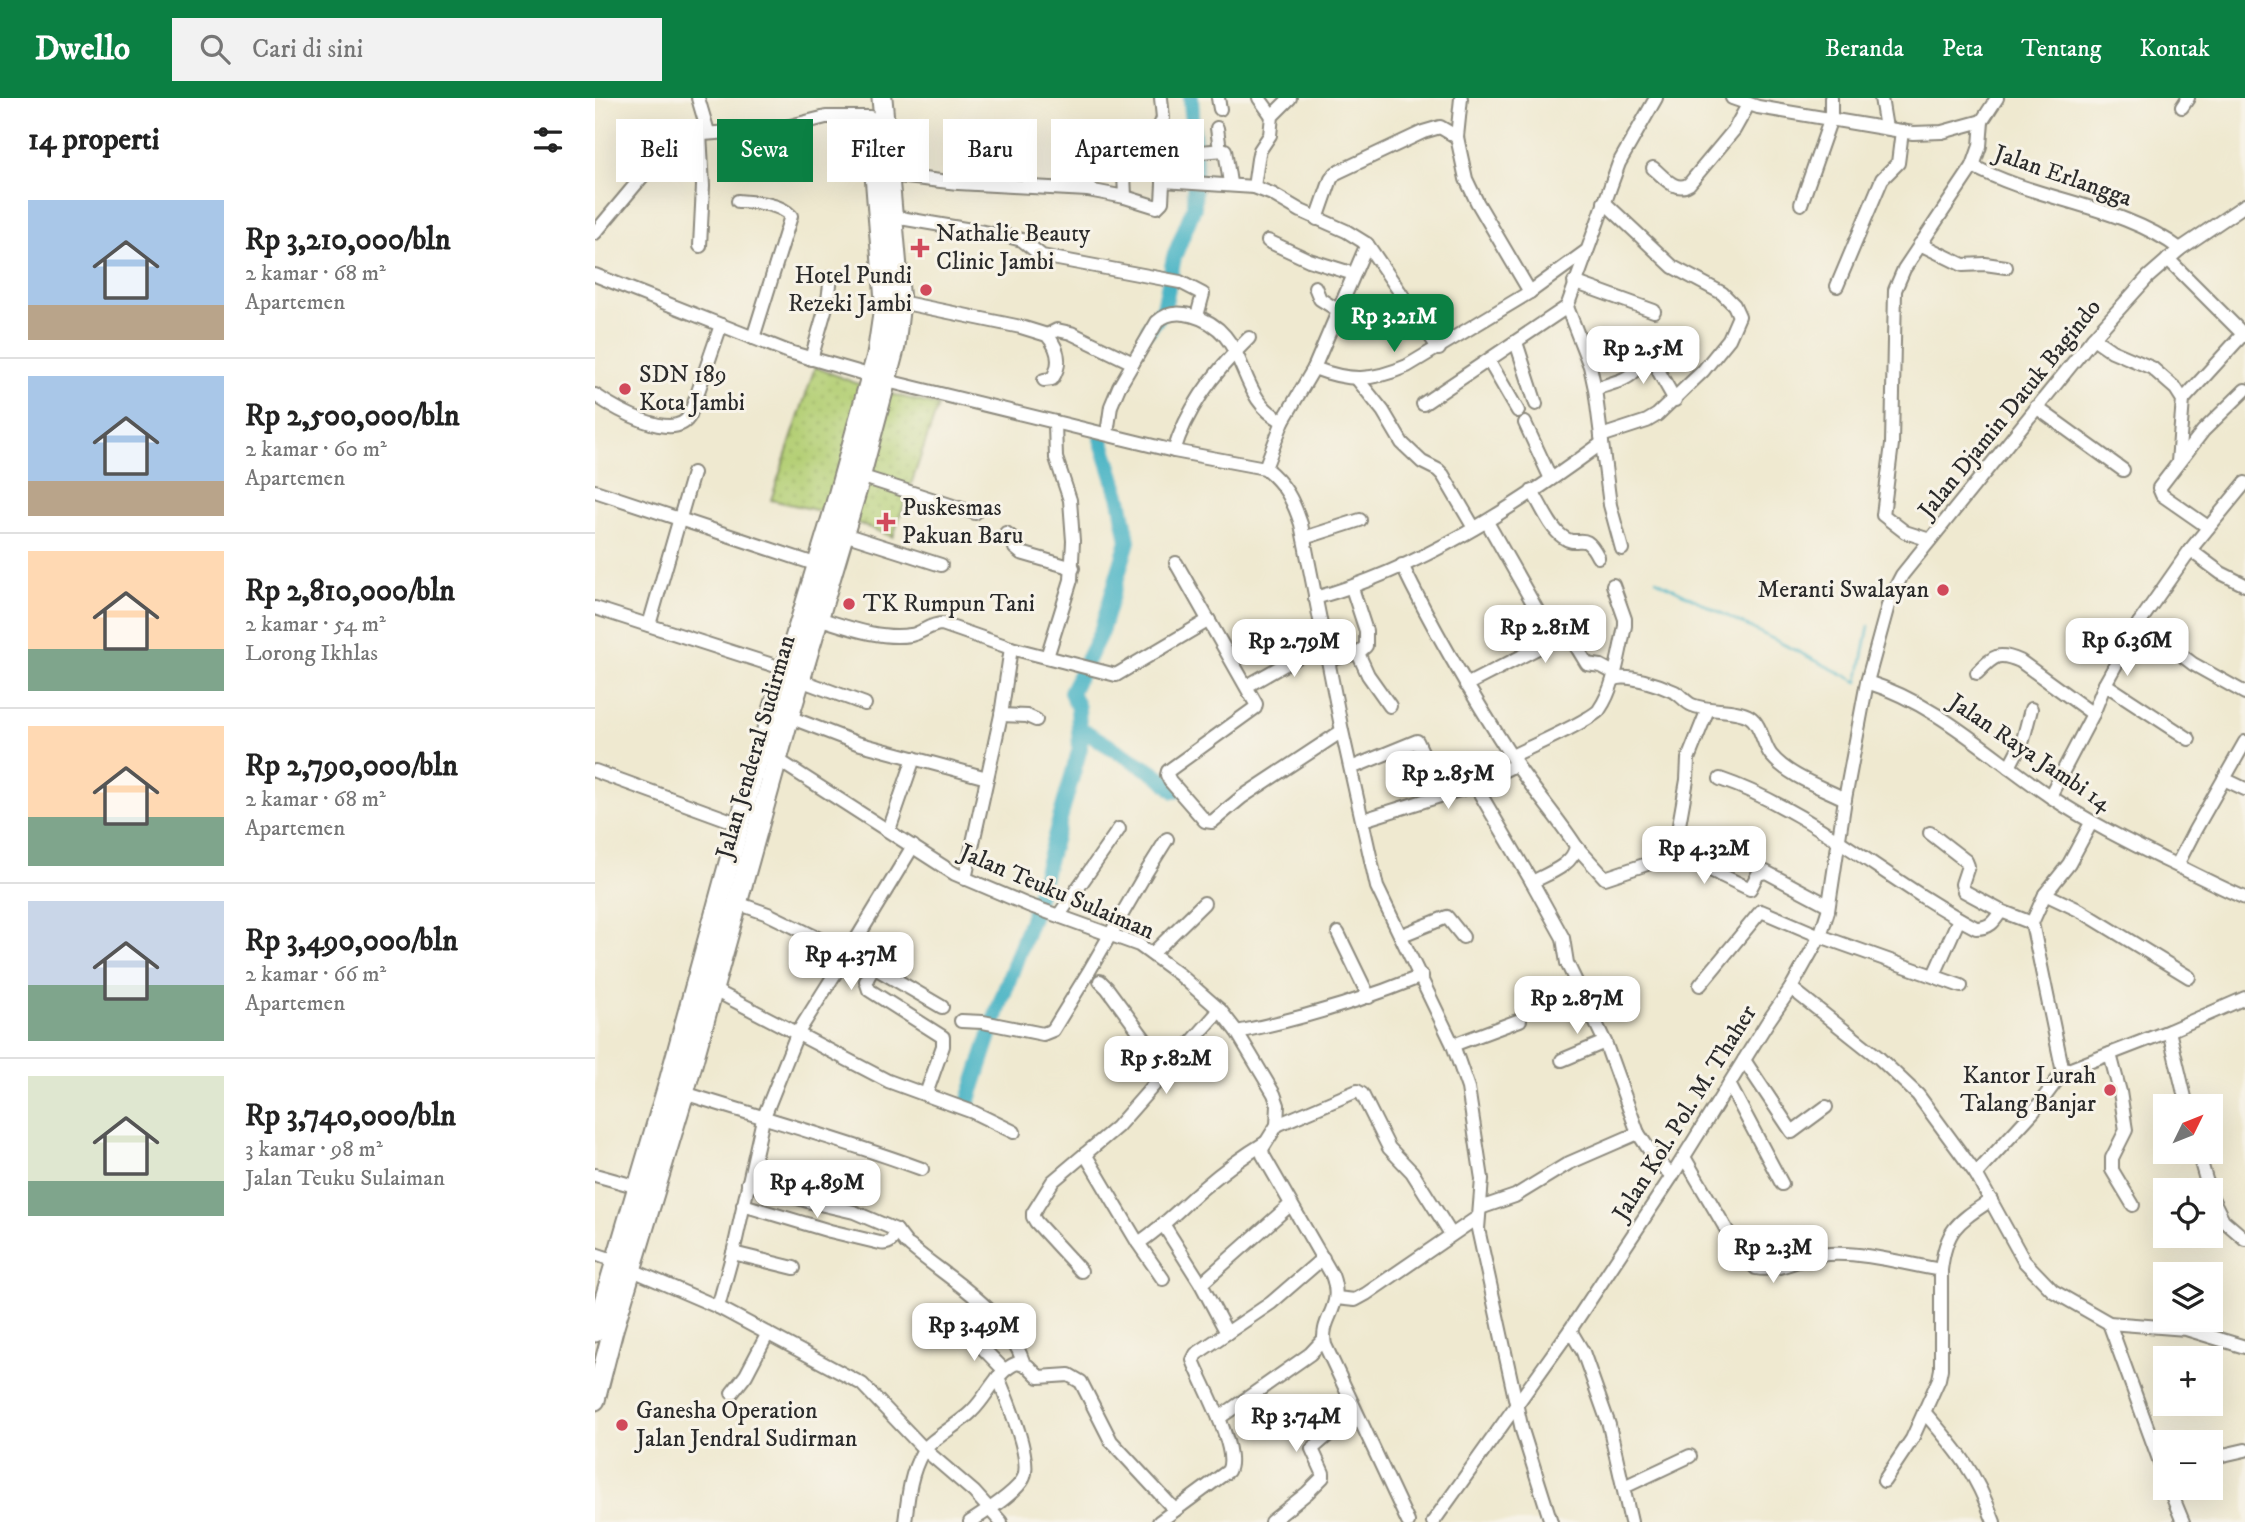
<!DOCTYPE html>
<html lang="id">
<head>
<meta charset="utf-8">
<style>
  body { margin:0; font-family:"IM FELL DW Pica",serif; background:#f2f2f2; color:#222; height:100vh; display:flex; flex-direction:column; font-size:26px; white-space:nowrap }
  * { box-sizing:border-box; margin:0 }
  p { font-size:23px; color:#767676 }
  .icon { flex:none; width:38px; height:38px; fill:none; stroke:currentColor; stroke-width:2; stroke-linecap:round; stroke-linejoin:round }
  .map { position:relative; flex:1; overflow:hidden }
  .sheet { display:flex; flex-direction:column; background:#fff; width:595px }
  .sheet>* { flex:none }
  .hud { position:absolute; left:21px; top:21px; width:665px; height:63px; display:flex; gap:14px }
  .needle { width:46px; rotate:47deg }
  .buttons { position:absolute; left:1558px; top:996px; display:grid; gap:14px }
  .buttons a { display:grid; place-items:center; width:70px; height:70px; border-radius:0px; background:#fff; box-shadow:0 7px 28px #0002; font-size:35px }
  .price { position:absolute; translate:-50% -60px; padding:0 16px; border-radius:14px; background:#fff; color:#222; font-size:23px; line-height:46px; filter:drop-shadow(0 2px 4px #0008) }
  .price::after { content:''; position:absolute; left:50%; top:42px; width:21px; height:16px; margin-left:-10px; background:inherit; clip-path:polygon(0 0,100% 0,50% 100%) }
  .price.current { background:#0b8043; color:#fff }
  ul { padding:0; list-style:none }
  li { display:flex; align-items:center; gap:21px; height:175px; padding:0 28px }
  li+li { border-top:2px solid #e0e0e0 }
  li span { display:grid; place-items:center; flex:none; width:196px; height:140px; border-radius:0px; color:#555 }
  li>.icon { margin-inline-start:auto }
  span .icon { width:84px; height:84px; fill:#fffc; stroke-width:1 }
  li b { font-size:30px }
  h2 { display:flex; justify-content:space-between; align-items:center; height:84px; padding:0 28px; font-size:30px }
  .tag { padding:0 24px; border-radius:0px; background:#fff; box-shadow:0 7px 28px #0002; font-size:24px; line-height:63px }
  .tag.current { background:#0b8043; color:#fff }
  header { display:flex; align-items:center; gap:42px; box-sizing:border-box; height:98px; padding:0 35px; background:#0b8043; color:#fff }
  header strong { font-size:33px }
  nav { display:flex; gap:38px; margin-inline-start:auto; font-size:24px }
  .search { width:490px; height:63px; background:#f2f2f2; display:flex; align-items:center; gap:18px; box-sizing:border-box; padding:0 24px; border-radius:0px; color:#767676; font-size:26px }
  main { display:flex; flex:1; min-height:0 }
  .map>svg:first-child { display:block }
  .park { fill:url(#park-dots); stroke:#707d50; stroke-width:2 }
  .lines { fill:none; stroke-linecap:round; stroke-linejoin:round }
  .stream { stroke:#47b3c4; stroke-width:2.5 }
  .river { stroke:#47b3c4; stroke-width:16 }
  .minor-casing { stroke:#8d8a7e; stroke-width:16 }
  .highway-casing { stroke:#8d8a7e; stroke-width:23 }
  .minor { stroke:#fff; stroke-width:12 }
  .highway { stroke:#fff; stroke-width:19 }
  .poi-dot { fill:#d1495b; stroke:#f7f3e8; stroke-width:2.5 }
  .labels { text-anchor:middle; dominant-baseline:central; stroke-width:6; stroke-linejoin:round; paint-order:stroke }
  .street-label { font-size:24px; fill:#2b2b2b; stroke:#f7f3e8 }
  .poi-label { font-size:24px; fill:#2b2b2b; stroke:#f7f3e8; text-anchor:start }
</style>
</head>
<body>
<header>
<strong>Dwello</strong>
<div class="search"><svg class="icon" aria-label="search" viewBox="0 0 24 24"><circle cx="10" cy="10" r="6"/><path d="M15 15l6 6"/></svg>Cari di sini</div>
<nav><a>Beranda</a><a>Peta</a><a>Tentang</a><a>Kontak</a></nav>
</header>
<main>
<section class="sheet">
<h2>14 properti<svg class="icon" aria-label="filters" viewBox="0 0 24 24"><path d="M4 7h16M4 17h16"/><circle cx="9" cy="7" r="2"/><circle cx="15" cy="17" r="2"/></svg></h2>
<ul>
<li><span style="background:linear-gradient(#a9c7e8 75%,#b9a48a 0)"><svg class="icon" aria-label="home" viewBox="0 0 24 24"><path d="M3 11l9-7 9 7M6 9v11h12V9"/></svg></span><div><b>Rp 3,210,000/bln</b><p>2 kamar · 68 m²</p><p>Apartemen</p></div></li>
<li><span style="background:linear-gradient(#a9c7e8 75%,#b9a48a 0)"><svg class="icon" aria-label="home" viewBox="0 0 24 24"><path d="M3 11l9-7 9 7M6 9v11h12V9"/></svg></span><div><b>Rp 2,500,000/bln</b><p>2 kamar · 60 m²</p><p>Apartemen</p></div></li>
<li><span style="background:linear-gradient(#ffd9b3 70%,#7fa58c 0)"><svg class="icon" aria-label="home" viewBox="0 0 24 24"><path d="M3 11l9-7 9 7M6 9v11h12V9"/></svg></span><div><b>Rp 2,810,000/bln</b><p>2 kamar · 54 m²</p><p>Lorong Ikhlas</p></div></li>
<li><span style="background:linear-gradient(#ffd9b3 65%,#7fa58c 0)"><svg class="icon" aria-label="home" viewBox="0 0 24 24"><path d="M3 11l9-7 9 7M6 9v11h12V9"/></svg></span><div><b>Rp 2,790,000/bln</b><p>2 kamar · 68 m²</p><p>Apartemen</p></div></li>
<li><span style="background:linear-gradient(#c9d6e8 60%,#7fa58c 0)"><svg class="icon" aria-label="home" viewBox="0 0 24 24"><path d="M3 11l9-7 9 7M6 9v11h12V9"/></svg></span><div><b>Rp 3,490,000/bln</b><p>2 kamar · 66 m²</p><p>Apartemen</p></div></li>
<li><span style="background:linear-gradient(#dfe7d0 75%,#7fa58c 0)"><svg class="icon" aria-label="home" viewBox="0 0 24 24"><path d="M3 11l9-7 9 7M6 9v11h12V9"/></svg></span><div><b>Rp 3,740,000/bln</b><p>3 kamar · 98 m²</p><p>Jalan Teuku Sulaiman</p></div></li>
</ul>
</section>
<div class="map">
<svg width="1650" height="1424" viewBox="0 0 1650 1424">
  <defs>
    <pattern id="park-dots" width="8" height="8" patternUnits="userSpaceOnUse" patternTransform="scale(1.75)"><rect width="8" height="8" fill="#b4cf75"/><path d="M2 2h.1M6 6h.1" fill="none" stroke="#9bb265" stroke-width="1.8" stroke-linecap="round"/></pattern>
  </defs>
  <rect width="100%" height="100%" fill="#f7f3e8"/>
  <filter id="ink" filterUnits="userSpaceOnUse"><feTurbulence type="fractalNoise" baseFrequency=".0143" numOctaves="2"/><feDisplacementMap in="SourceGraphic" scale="14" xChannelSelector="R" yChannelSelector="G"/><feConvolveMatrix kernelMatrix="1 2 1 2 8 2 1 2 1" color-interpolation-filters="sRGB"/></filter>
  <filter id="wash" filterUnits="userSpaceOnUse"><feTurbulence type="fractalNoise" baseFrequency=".00686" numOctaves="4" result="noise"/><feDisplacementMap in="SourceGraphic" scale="28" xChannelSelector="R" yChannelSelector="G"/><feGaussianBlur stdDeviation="1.57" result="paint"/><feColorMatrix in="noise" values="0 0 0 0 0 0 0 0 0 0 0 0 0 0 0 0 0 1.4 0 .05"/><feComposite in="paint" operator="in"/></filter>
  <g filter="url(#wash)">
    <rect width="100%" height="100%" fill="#efe9d0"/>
    <polygon class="park" points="220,269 273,290 343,308 298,439 239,416 176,402"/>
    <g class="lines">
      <polyline class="stream" points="1061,482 1263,584 1274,528"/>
      <g class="river">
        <polyline points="554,231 569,210 579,159 599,109 600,70 596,0"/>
        <polyline points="486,631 567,680 580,693"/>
        <polyline points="374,1002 406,903 439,813 485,650 483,610 476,594 506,534 533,443 525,401 506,341"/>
      </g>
    </g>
  </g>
  <g filter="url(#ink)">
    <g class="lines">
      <g class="minor-casing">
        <g id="minor">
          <polyline points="103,0 113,34"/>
          <polyline points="623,0 625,11"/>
          <polyline points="664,0 677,18"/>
          <polyline points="1137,0 1163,9 1318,35 1347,34 1387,23"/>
          <polyline points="1286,0 1291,30"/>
          <path d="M1402,0l-15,23 -2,25 -7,20c64,35 149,39 207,83"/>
          <polyline points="1587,9 1593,0"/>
          <polyline points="622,30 625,52"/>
          <polyline points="862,39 866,0"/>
          <polyline points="567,57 630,52 635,85"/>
          <path d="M1058,70c10,8 22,25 36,16l45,-54 14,-25"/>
          <polyline points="294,77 363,85 493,92 530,99 528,52"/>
          <polyline points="568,83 659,89 677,96 706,113 751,133 772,146 719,270"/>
          <polyline points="659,89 663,61 665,52 675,37 677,18 695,0"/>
          <polyline points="493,92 494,49"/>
          <polyline points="530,99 562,109 567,104 569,68 564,30 568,20 566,0"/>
          <path d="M143,103c16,1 42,2 53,15l-38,122"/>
          <polyline points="1206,106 1236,20 1236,0"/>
          <polyline points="299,119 412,138 427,142 447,158 585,184 608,196 602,218"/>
          <polyline points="722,121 736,81 741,75 828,34 845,29 862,39 871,81 882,104 935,194"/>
          <polyline points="0,135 66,56 80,44 95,37 187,30 231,19 275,19"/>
          <polyline points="673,143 714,162 759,176"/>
          <polyline points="772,146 844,251"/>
          <polyline points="1325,146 1368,167 1390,166 1411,169"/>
          <polyline points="105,148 108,88 105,35"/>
          <polyline points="1573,161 1650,238"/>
          <polyline points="0,177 194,254 277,278"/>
          <polyline points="979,184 1059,213"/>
          <polyline points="1242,188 1287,81 1303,65 1307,33"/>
          <polyline points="720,189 725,201 744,213"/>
          <path d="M305,204l121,25 26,8c12,14 15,29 5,44l-8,1"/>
          <polyline points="452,237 462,232 476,235 538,265"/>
          <polyline points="1498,240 1517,253 1557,270 1581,291 1588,302 1583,364"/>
          <polyline points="921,244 941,306"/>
          <polyline points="216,261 233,202 236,179"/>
          <polyline points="894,263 923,313"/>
          <polyline points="1064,274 1080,302"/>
          <polyline points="763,282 788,313 807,345 827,364 843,372 848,377 879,430"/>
          <path d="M292,283l287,70 91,17c20,16 28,32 36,56l41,207 35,156 76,158 15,43 14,91 -4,50 44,201 29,92"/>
          <path d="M1000,291c12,-5 34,-8 41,-20 5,-6 6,-22 11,-32"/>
          <path d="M0,297c19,13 80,49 95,20l31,-90"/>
          <polyline points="1588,302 1650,234"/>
          <polyline points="828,306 972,209"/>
          <polyline points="1441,309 1528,372"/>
          <polyline points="930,325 956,381"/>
          <path d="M512,336l4,-28 8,-19 38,-65c18,-18 53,-4 68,14 22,26 21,68 58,85"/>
          <polyline points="1006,338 1052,323 1062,317 1108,273 1134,241 1144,218 1139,207 1127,195 1078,169 1009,104"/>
          <path d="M579,353c13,-43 43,-82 75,-113"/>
          <path d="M670,370l18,-47 31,-53c36,14 58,13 93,-2l123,-74 55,-40"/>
          <polyline points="265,378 380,415"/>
          <polyline points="0,393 223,467"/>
          <path d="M937,393c9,14 18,37 31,46 16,12 20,-9 35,20"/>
          <polyline points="892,424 959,542"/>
          <polyline points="1613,429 1567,397 1564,390 1608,333 1650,292"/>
          <polyline points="411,435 419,441 420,450 426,455 478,470"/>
          <polyline points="249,436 346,467"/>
          <polyline points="709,440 765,422"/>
          <polyline points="1335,442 1310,434 1288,417 1297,346 1300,192 1309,171 1378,68"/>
          <polyline points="1027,451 1015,407 1000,291 995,268 972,209 1024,65 1061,0"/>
          <polyline points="1595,452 1626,475 1650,487"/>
          <polyline points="581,465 661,606 660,610 573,673 572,677 575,683 610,723 617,724 647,699 747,633"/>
          <path d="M807,467c33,69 73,135 114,199 19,28 42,54 60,82 -2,19 -29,28 -44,36l31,56 4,25 38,79 33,91 -69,30 -54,33 -35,12"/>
          <path d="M720,500c105,-29 200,-91 287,-155"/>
          <polyline points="0,510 190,571"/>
          <path d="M223,520c29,9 62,22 93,17 11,-2 19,-11 31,-11l69,24 105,27 93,-55"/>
          <polyline points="1544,525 1598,566 1650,595"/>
          <polyline points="54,527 98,375"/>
          <polyline points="763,555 773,577 795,608"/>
          <polyline points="452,559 476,482 478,443 475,402 461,360 460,324"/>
          <polyline points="733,562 763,555 771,548 771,533 757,490"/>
          <path d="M1382,575c17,-17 20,-22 43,-12l73,53"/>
          <polyline points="205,582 270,606"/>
          <path d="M1018,582c12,-8 49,6 62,12 7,4 10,10 17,13 16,7 45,3 58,12 11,7 13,28 21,38 17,21 50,32 74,44"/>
          <path d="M1272,584c71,22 124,75 184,115 36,24 74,43 112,62 28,13 54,27 82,39"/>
          <polyline points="1510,586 1594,641"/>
          <polyline points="871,587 970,536 975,538 992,566 1006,568 1019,575"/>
          <polyline points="652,588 729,544"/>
          <polyline points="406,617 432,618 441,622"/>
          <polyline points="194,619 262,645 392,680"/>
          <path d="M917,658c16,-8 79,-36 87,-46 16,-23 20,-57 26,-84v-7l-12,-34"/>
          <path d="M183,662l177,114 73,31 111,40 41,30 40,35 17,22 37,62 4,11 -1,20 -15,24 1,6 69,120c13,34 -13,42 -7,70l83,177"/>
          <polyline points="1414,669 1428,642 1436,611"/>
          <polyline points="756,670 822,643 848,698"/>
          <polyline points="0,673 145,726"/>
          <path d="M1125,681c91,31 170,104 256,149 14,0 18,-6 25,-17l31,12"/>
          <polyline points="1629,681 1650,691"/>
          <polyline points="880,687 937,784"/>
          <polyline points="1455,698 1498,616 1510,586 1544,525 1595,452 1650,385"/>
          <polyline points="768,722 880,687 922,666"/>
          <polyline points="294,732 319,660"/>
          <polyline points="1335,735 1371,763 1373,768 1367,786 1369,793 1406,813"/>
          <polyline points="1121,739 1127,763 1125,777"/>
          <polyline points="981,748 1010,780 1073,759 1078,754 1081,744 1092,682 1093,661 1113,611"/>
          <polyline points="1078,754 1155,791 1163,776 1171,774 1233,807"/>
          <polyline points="1582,767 1600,732 1650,644"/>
          <polyline points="370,781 406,617 416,550"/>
          <polyline points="1450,796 1486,813 1594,879"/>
          <polyline points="464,817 524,731"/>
          <polyline points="743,835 774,899"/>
          <polyline points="807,837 852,819 868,839"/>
          <polyline points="253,855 318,748"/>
          <polyline points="557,856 609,805"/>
          <polyline points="1339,877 1364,821"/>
          <polyline points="505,883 512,890 557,951 558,966 567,977"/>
          <polyline points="1105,887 1166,813 1225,838 1366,888"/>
          <polyline points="1196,890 1283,959 1323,997 1381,1076 1429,1163 1458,1193 1514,1225 1591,1231 1650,1249"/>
          <polyline points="117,891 293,983 378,1014 419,1034"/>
          <polyline points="366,923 388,924 448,936 458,932 493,875 552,773 572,741"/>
          <polyline points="1574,933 1592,1008"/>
          <path d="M642,934c64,-13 124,-31 185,-56"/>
          <polyline points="858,947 925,922"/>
          <polyline points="1515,956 1525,994 1531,1032 1517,1060 1517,1072 1538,1107"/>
          <polyline points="967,962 1010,944"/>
          <polyline points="1149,962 1197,1034 1231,1009"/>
          <polyline points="1468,974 1437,825 1450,796 1474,766 1496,725"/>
          <polyline points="1134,986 1187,1086"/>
          <path d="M89,995c79,25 160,47 238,76"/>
          <polyline points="331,996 348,948 348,939 274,892 271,883 277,872 282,871 347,909"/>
          <polyline points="682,1027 762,993 767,996 794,1050 817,1074 856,1136"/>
          <polyline points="1043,1035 1059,1059 1077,1078"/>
          <polyline points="1603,1054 1614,1092"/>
          <path d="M490,1056l53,89c24,-15 43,-36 64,-54 20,-17 41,-33 63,-46"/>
          <path d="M1089,1059l55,94 17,17c25,5 48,-14 73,-14 37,-2 76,10 112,16"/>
          <polyline points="1381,1076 1439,1013 1468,974 1574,933 1650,900"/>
          <polyline points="0,1077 43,1089"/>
          <polyline points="153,1085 216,1104 259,1114 301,1132 311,1145"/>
          <polyline points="1615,1096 1628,1122 1650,1141"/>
          <path d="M148,1107l87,26 50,12c10,2 13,-3 16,-13"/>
          <polyline points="543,1145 568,1181"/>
          <path d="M315,1148c42,36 95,62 114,118"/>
          <polyline points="138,1155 199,1170"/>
          <polyline points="0,1156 21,1163"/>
          <polyline points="35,1171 123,1209 267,1286 329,1351 379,1394 406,1424"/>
          <polyline points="486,1173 441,1124 438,1119 438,1115 458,1083 522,1029 625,912"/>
          <polyline points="606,1186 695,1107"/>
          <polyline points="741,1200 760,1202 771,1196 883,1119"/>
          <polyline points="123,1209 138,1155 168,1021 202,936 253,855 173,816 142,805"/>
          <polyline points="1514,1225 1570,1378"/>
          <polyline points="975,1232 988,1254 1014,1327 1036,1424"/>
          <polyline points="372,1234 409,1272"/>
          <polyline points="632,1235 676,1205 728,1160"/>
          <polyline points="137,1295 151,1277 173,1235"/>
          <path d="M1329,1314c35,40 51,59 70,110"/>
          <polyline points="624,1320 715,1256 729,1241"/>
          <polyline points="1615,1360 1650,1352"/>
          <path d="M1289,1383l28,-42 27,-60 2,-10v-99c5,-42 17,-48 50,-70"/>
          <polyline points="1029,1389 1095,1358"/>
          <polyline points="1574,1390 1588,1424"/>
          <path d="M310,1424c3,-24 5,-48 17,-69 6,-12 39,-30 50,-42 16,-15 24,-40 45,-48l11,3 11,11 30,-2 12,7 30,59 64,69"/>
          <path d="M375,1424c14,-9 48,-30 54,-45 8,-20 -18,-80 -26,-100"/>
          <path d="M564,1424l69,-51c12,-21 -27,-89 -35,-111l3,-6 31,-21 -26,-49 -38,-60"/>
          <polyline points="676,1424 712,1395 728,1379 728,1375 717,1351 760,1314"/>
          <polyline points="838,1424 975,1232 1077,1078 1172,925 1196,890 1225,838 1233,813 1250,701 1272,584 1295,500 1307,477 1498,240 1553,179 1585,151 1650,107"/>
        </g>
      </g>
      <g class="highway-casing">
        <g id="highway">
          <polyline points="0,1234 72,991 157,681 238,416 282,257 290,203 278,51"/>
          <polyline points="0,1302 18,1232 89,995 194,619 262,391 300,248 305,204 287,0"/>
        </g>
      </g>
      <use href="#minor" class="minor"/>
      <use href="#highway" class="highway"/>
    </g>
  </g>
  <g class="poi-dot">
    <path d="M321.5 139.5h7v7h7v7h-7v7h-7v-7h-7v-7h7z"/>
    <circle cx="331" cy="192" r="7"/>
    <circle cx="30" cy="291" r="7"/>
    <path d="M287.5 413.5h7v7h7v7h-7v7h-7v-7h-7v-7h7z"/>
    <circle cx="1348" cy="492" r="7"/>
    <circle cx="254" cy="506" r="7"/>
    <circle cx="1515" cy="992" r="7"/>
    <circle cx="27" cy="1327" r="7"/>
  </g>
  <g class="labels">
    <g class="street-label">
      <text transform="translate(1468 78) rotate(19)">Jalan Erlangga</text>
      <text transform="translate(1415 311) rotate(-51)">Jalan Djamin Datuk Bagindo</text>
      <text transform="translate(161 649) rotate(-74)">Jalan Jenderal Sudirman</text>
      <text transform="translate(1435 655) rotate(34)">Jalan Raya Jambi 14</text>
      <text transform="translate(462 794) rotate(23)">Jalan Teuku Sulaiman</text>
      <text transform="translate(1090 1015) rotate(-58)">Jalan Kol. Pol. M. Thaher</text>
    </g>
    <g class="poi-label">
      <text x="341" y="136">Nathalie Beauty<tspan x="341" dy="28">Clinic Jambi</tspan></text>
      <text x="317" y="178" text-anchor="end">Hotel Pundi<tspan x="317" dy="28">Rezeki Jambi</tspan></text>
      <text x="44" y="277">SDN 189<tspan x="44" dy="28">Kota Jambi</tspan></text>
      <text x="307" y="410">Puskesmas<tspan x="307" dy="28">Pakuan Baru</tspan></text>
      <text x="1334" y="492" text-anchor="end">Meranti Swalayan</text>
      <text x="268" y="506">TK Rumpun Tani</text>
      <text x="1501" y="978" text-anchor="end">Kantor Lurah<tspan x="1501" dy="28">Talang Banjar</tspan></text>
      <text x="41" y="1313">Ganesha Operation<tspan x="41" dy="28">Jalan Jendral Sudirman</tspan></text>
    </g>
  </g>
</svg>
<div class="buttons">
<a><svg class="needle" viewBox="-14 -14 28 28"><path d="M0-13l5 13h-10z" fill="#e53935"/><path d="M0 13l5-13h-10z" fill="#767676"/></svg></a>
<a><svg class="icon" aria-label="locate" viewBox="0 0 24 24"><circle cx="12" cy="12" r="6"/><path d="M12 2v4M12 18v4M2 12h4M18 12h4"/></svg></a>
<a><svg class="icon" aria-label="layers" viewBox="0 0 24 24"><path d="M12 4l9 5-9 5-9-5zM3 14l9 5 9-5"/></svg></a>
<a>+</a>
<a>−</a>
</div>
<b class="price current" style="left:799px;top:256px">Rp 3.21M</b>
<b class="price" style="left:1048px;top:288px">Rp 2.5M</b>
<b class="price" style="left:950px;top:567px">Rp 2.81M</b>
<b class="price" style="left:1532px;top:580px">Rp 6.36M</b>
<b class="price" style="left:699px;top:581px">Rp 2.79M</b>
<b class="price" style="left:853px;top:713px">Rp 2.85M</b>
<b class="price" style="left:1109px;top:788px">Rp 4.32M</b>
<b class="price" style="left:256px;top:894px">Rp 4.37M</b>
<b class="price" style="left:982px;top:938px">Rp 2.87M</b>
<b class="price" style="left:571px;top:998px">Rp 5.82M</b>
<b class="price" style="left:222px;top:1122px">Rp 4.89M</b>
<b class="price" style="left:1178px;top:1187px">Rp 2.3M</b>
<b class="price" style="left:379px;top:1265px">Rp 3.49M</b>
<b class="price" style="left:701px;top:1356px">Rp 3.74M</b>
<div class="hud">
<a class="tag">Beli</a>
<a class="tag current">Sewa</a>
<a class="tag">Filter</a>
<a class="tag">Baru</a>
<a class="tag">Apartemen</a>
</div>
</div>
</main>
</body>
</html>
